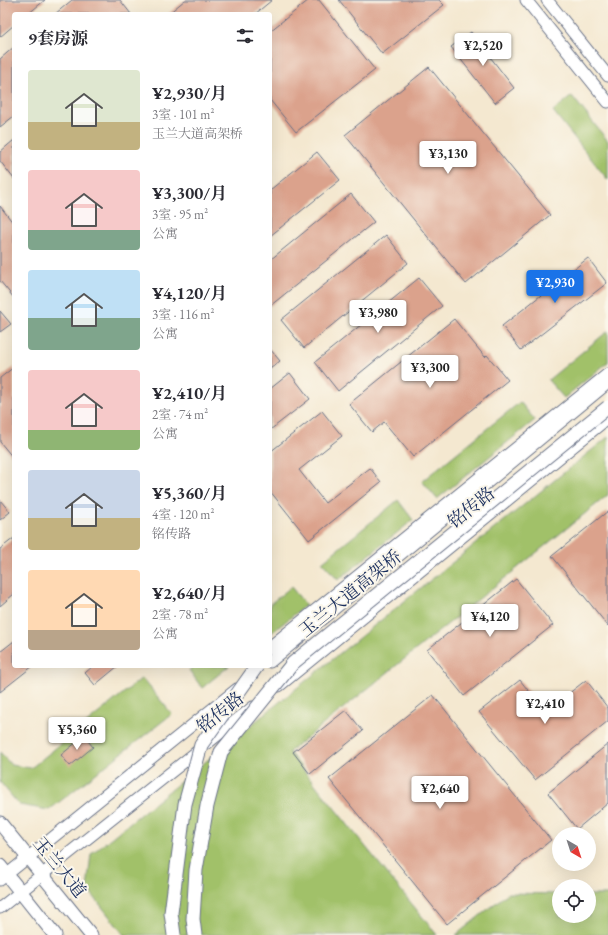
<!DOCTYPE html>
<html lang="zh">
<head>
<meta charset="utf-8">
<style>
  body { margin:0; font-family:"EB Garamond","Noto Serif SC",serif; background:#f7f7f7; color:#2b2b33; height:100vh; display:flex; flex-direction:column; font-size:15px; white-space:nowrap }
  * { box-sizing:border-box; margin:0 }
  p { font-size:13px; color:#7c7c81 }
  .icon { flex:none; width:22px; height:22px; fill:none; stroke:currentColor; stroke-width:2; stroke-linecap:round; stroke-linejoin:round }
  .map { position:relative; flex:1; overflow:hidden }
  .sheet { position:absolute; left:12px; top:12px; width:260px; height:656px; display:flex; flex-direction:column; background:#fff; border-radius:4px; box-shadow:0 4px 16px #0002 }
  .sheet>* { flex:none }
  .needle { width:26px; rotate:141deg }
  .fabs { position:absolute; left:552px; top:827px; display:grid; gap:8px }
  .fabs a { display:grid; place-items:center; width:44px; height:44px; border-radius:50%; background:#fff; box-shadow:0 4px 16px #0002; font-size:20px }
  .price { position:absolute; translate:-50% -34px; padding:0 9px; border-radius:4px; background:#fff; color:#222; font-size:13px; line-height:26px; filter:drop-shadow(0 1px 2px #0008) }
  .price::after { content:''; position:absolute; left:50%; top:24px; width:12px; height:9px; margin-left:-6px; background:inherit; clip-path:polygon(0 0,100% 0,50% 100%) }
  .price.current { background:#1a73e8; color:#fff }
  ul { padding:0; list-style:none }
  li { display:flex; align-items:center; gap:12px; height:100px; padding:0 16px }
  li span { display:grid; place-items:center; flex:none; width:112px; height:80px; border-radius:4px; color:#555 }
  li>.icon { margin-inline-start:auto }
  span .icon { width:48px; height:48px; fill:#fffc; stroke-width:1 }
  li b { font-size:17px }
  h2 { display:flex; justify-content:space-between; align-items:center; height:48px; padding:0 16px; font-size:17px }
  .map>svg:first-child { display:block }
  .green { fill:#a1c169; stroke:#5e7864 }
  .building { fill:#dba28c }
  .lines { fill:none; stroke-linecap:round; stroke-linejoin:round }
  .secondary-casing { stroke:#677086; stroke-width:13 }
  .primary-casing { stroke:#677086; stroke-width:15 }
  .secondary { stroke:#fff; stroke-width:11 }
  .primary { stroke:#fff; stroke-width:13 }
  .primary-bridge-casing { stroke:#677086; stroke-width:15; stroke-linecap:butt }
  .primary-bridge { stroke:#fff; stroke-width:13 }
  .labels { text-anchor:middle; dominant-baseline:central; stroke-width:4; stroke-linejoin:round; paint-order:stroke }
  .street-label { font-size:18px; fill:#1b2f5e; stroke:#fbf7ec }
</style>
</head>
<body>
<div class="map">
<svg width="608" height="935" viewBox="0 0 608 935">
  <rect width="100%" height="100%" fill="#fbf7ec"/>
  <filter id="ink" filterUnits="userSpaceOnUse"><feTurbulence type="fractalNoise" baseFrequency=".025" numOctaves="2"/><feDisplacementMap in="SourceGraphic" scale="8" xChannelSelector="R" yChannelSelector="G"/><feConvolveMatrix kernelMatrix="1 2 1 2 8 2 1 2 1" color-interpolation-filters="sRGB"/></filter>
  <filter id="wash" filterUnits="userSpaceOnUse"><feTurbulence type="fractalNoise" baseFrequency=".012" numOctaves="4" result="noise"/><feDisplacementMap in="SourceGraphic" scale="16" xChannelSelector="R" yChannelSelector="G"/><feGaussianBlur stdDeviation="0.9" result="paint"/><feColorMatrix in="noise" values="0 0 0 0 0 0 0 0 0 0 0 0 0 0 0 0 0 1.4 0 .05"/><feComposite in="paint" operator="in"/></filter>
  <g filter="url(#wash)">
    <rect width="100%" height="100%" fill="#f4e8d0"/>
    <g class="green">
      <polygon points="572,96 608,141 608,180 553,111"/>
      <polygon points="608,331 608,362 564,398 548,380"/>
      <polygon points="520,402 535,420 437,499 422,481"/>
      <polygon points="608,437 608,495 289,752 437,935 124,935 87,888 91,854"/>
      <polygon points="398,500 413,520 338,580 322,562"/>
      <polygon points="291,587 306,605 270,634 270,604"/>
      <polygon points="194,666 229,666 202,688 189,670"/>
      <polygon points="142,678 172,714 49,810 19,805 0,782 0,752 11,765 31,768"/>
      <polygon points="508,893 559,894 559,916 589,916 589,895 608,895 608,935 456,935"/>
    </g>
    <g id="blocks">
      <g class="building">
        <polygon points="0,0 45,0 28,14 14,14 14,25 0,37"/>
        <polygon points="72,0 120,0 131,14 55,14"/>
        <polygon points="185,0 272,0 255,14 168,14"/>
        <polygon points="309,0 319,0 375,70 296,132 270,100 270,31"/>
        <polygon points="339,0 439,0 444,5 382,54"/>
        <polygon points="471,32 514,88 495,103 451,47"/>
        <polygon points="14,47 14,116 0,127 0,59"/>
        <polygon points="429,67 550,215 466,284 345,135"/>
        <polygon points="14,140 14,179 0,161 0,152"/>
        <polygon points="317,152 340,180 270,236 270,190"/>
        <polygon points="351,194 374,222 270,306 270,260"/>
        <polygon points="0,206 14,224 14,298 0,281"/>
        <polygon points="386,235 408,263 304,348 281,320"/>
        <polygon points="588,258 607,283 521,350 502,326"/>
        <polygon points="419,278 442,306 338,391 315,362"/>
        <polygon points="0,311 11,324 0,332"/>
        <polygon points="454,319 485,357 487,355 508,380 413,457 384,422 372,432 349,404"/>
        <polygon points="270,349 280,361 270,369"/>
        <polygon points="14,367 14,459 0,442 0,378"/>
        <polygon points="290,373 310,399 270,430 270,389"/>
        <polygon points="322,411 342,436 299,470 325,503 370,468 381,482 309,540 270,491 270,452"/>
        <polygon points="0,500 10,512 0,520"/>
        <polygon points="608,511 608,626 552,556"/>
        <polygon points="14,538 14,594 0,606 0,549"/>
        <polygon points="516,579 553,625 464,696 427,650"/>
        <polygon points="14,641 14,666 33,666 0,692 0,652"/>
        <polygon points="93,666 118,666 95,685 85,673"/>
        <polygon points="520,680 545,712 586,680 608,708 608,721 535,780 479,712"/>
        <polygon points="433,695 551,840 447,924 329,779"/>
        <polygon points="346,710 363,731 310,774 293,752"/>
        <polygon points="84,736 93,747 70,766 61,755"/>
        <polygon points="608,744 608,803 577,829 548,793"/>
      </g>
    </g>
  </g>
  <g filter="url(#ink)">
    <use href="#blocks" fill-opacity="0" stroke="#677086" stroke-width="1"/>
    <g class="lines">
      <g class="secondary-casing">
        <g id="secondary">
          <polyline points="526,0 608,102"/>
          <polyline points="547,0 608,76"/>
          <polyline points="270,662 608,383"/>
          <polyline points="279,686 608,418"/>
          <polyline points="0,880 237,689"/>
          <polyline points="0,908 253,707"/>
        </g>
      </g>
      <g class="primary-casing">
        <g id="primary">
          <polyline points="270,648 608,375"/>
          <polyline points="0,823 91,935"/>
          <polyline points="0,866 55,935"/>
        </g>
      </g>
      <use href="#secondary" class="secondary"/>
      <use href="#primary" class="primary"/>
      <g class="primary-bridge-casing">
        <g id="primary-bridge">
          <polyline points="174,935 171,913 185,804 201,745 257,666"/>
          <polyline points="195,935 193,919 196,870 207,806 221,752 293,663 608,407"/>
        </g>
      </g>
      <use href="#primary-bridge" class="primary-bridge"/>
    </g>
  </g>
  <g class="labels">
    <g class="street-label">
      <text transform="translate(471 507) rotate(-39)">铭传路</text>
      <text transform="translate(350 593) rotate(-39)">玉兰大道高架桥</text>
      <text transform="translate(220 712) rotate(-39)">铭传路</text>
      <text transform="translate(60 867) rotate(51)">玉兰大道</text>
    </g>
  </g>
</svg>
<div class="fabs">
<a><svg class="needle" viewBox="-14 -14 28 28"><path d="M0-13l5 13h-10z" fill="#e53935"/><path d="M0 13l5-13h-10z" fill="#7c7c81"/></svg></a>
<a><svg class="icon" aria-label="locate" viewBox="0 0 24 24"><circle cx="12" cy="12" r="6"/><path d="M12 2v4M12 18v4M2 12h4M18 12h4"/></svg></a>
</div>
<b class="price" style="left:483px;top:67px">¥2,520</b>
<b class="price" style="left:448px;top:175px">¥3,130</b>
<b class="price current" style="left:555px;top:304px">¥2,930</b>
<b class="price" style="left:378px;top:334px">¥3,980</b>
<b class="price" style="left:430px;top:389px">¥3,300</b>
<b class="price" style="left:490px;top:638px">¥4,120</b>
<b class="price" style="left:545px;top:725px">¥2,410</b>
<b class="price" style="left:77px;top:751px">¥5,360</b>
<b class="price" style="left:440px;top:810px">¥2,640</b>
<section class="sheet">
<h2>9套房源<svg class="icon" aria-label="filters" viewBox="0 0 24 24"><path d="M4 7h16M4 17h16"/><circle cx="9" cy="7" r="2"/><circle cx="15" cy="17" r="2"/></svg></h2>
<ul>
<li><span style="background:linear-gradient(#dfe7d0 65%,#c2b280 0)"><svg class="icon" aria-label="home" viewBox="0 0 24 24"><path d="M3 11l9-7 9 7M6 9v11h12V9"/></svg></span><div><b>¥2,930/月</b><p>3室 · 101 m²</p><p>玉兰大道高架桥</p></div></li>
<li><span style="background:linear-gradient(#f6c9c9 75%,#7fa58c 0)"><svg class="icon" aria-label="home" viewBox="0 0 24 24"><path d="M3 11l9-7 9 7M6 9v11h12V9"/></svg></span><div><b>¥3,300/月</b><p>3室 · 95 m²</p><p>公寓</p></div></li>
<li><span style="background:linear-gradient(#bfe0f5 60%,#7fa58c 0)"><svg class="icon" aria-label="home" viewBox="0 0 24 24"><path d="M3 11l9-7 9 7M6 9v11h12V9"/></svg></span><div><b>¥4,120/月</b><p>3室 · 116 m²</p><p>公寓</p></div></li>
<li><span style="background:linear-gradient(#f6c9c9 75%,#8fb573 0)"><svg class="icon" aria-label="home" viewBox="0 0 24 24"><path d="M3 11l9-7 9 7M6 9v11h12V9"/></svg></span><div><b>¥2,410/月</b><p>2室 · 74 m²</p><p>公寓</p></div></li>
<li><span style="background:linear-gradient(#c9d6e8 60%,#c2b280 0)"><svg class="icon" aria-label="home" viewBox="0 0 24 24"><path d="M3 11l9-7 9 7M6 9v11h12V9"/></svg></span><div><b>¥5,360/月</b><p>4室 · 120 m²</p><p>铭传路</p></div></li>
<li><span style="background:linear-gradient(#ffd9b3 75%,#b9a48a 0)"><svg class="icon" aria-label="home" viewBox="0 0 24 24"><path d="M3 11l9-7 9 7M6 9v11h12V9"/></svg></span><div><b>¥2,640/月</b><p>2室 · 78 m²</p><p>公寓</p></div></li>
</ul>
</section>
</div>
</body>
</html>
